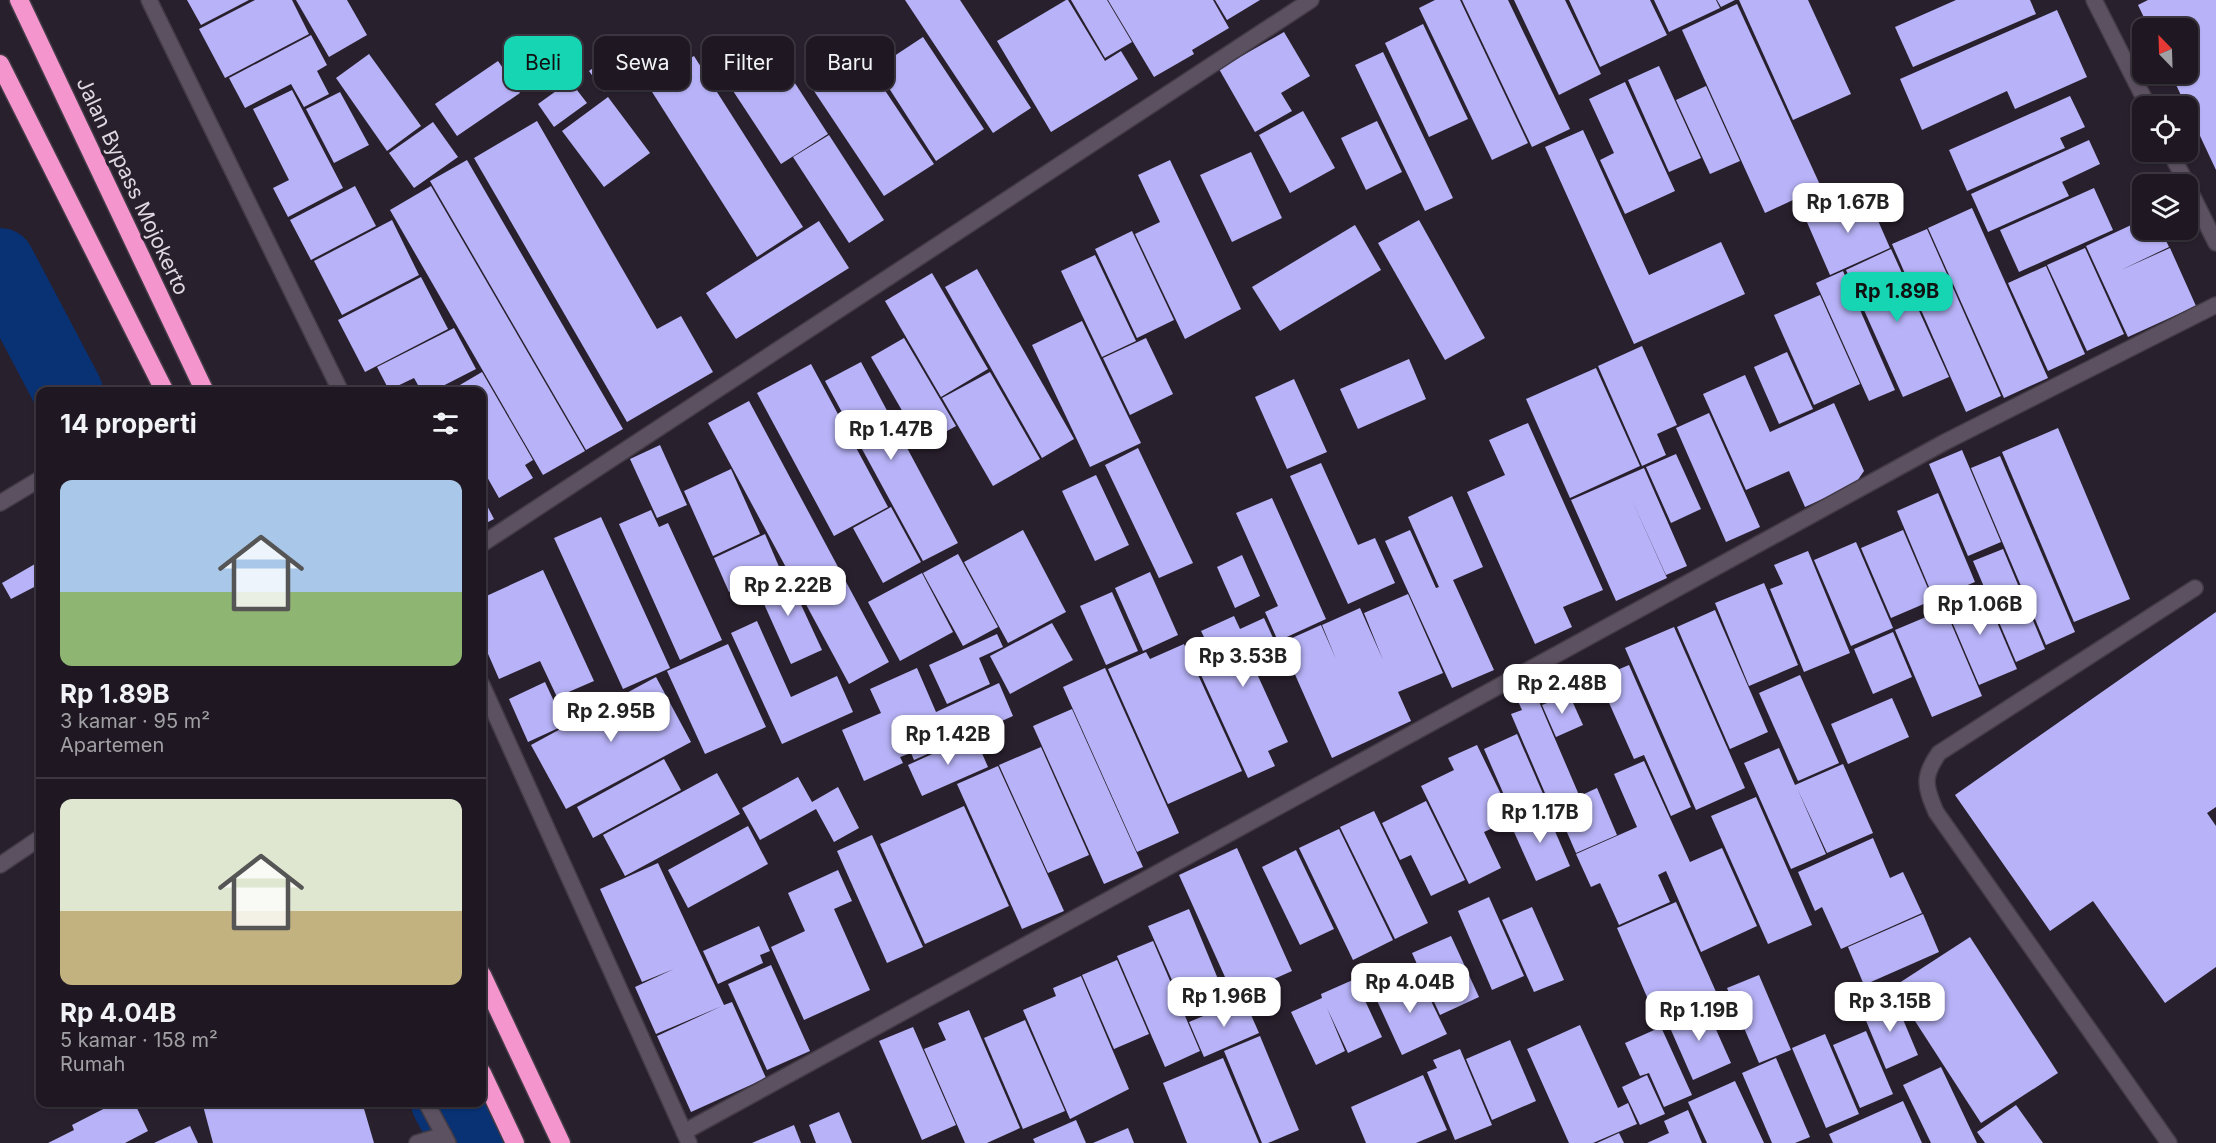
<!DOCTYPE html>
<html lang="id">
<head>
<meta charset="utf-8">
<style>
  body { margin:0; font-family:Inter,sans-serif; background:#2c252f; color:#f1f3f6; height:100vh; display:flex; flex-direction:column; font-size:22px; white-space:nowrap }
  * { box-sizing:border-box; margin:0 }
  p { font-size:20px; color:#a1a0a5 }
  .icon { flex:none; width:33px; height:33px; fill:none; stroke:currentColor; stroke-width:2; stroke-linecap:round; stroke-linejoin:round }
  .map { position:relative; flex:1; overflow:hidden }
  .side { position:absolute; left:36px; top:387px; width:450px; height:720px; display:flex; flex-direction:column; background:#1f1822; border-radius:12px; box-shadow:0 2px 4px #0004,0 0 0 2px #3c3740 }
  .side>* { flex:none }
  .guide { position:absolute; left:504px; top:36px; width:570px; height:54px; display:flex; gap:12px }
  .needle { width:39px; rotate:337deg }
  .fabs { position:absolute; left:2132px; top:18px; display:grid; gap:12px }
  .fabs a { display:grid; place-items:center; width:66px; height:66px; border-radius:12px; background:#1f1822; box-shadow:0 2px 4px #0004,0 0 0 2px #3c3740; font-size:30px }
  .price { position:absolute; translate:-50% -51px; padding:0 14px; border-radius:12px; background:#fff; color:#222; font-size:20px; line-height:39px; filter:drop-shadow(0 2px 3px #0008) }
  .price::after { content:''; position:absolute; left:50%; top:36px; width:18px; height:14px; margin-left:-9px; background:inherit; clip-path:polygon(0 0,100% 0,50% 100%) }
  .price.on { background:#15d5b3; color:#111 }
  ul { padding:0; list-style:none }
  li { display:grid; align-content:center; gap:12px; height:318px; padding:0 24px }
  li+li { border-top:2px solid #3c3740 }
  li span { display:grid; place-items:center; height:186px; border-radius:12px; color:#555 }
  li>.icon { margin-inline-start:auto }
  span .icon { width:108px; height:108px; fill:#fffc; stroke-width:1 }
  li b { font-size:26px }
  h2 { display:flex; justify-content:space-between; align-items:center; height:72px; padding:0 24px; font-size:26px }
  .pill { padding:0 21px; border-radius:12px; background:#1f1822; box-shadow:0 2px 4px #0004,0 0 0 2px #3c3740; font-size:21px; line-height:54px }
  .pill.on { background:#15d5b3; color:#111 }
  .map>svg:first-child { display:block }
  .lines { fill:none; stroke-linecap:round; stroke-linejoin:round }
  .river { stroke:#083274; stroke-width:70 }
  .building { fill:#b8b3f8 }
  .minor-casing { stroke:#433b46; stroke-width:18 }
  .highway-casing { stroke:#433b46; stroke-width:21 }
  .minor { stroke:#5c5161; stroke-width:15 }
  .highway { stroke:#f495cd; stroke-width:18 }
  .labels { text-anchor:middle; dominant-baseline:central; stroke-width:6; stroke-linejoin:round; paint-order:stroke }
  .street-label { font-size:21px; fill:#ded8e1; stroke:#29202d }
</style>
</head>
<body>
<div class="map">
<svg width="2216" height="1143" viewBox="0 0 2216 1143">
  <rect width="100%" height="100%" fill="#29202d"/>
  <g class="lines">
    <g class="river">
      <polyline points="0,263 68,392"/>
      <polyline points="446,1102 468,1143"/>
    </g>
  </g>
  <g class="building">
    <polygon points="187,0 249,0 201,25"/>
    <polygon points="255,0 292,0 309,34 225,78 199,29"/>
    <polygon points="296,0 347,0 367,35 329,57"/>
    <polygon points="905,0 960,0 1031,108 993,133"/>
    <polygon points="1066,0 1068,0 1105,61 1121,51 1138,79 1051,132 997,41"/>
    <polygon points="1071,0 1107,0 1132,42 1105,58"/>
    <polygon points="1108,0 1213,0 1229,28 1192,50 1194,54 1154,77"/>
    <polygon points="1215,0 1260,0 1227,20"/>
    <polygon points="1435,0 1460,0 1528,143 1492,160 1419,8"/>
    <polygon points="1462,0 1508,0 1570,129 1532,147"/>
    <polygon points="1514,0 1565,0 1601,74 1559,95"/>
    <polygon points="1569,0 1650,0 1667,35 1600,67"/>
    <polygon points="1654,0 1716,0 1720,8 1669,32"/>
    <polygon points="1717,0 1735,0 1721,7"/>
    <polygon points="1739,0 1808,0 1851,94 1793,120"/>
    <polygon points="1956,0 2030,0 2036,14 1913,67 1895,27"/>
    <polygon points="2148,0 2216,0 2216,170 2171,74 2187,74 2187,28 2149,28 2138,5"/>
    <polygon points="1737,4 1821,187 1765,213 1682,30"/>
    <polygon points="2057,10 2087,77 2015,109 2007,91 1922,130 1900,79"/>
    <polygon points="1423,24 1468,119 1429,137 1385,43"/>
    <polygon points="1284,32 1310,76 1281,93 1292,111 1255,132 1219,69"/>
    <polygon points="311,35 327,65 317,71 329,94 304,107 291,84 245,108 229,78"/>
    <polygon points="765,37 828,134 781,164 718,68"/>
    <polygon points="923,37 984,129 936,161 876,68"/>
    <polygon points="626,44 641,65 604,92 589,71"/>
    <polygon points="1383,52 1453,198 1425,211 1355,65"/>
    <polygon points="369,54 421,126 387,151 336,78"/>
    <polygon points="694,56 803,227 757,257 647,84"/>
    <polygon points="862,56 934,164 884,196 812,88"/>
    <polygon points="498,61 520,93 457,136 435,104"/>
    <polygon points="1659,66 1701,158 1669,172 1628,80"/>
    <polygon points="570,81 587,103 554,127 538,104"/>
    <polygon points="1625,82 1675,191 1625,214 1600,160 1614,153 1589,99"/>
    <polygon points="1706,86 1740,161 1710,174 1676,100"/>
    <polygon points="292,90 343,188 288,217 273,188 289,180 253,109"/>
    <polygon points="340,92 369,145 334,163 306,109"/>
    <polygon points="2070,96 2085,127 2060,138 2065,148 1967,191 1949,150"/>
    <polygon points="608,97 650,153 604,187 562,131"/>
    <polygon points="1303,111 1335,168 1290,193 1259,135"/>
    <polygon points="537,121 657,329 681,316 713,372 627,422 474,158"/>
    <polygon points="1377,121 1402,172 1366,190 1341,138"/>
    <polygon points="433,122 458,157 414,188 389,153"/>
    <polygon points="1583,130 1649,275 1721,242 1745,294 1634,344 1545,147"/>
    <polygon points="829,135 884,220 849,243 793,157"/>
    <polygon points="2089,140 2100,164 2062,182 2069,196 1988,232 1971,194"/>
    <polygon points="1251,152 1282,218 1232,242 1200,175"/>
    <polygon points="467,160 623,429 586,450 430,181"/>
    <polygon points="1170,160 1241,309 1185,339 1135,234 1160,222 1138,175"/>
    <polygon points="355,186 376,226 311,260 290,220"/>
    <polygon points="431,186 585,451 543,475 390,210"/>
    <polygon points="2094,188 2113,230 2019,272 2000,230"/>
    <polygon points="1866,193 1890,248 1830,275 1806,220"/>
    <polygon points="1972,208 2048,378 2004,398 1928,228"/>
    <polygon points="392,220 419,275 342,315 314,261"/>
    <polygon points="1419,220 1485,338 1445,360 1378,243"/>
    <polygon points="2142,220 2142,230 2161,230 2169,247 2121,270 2170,248 2196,306 2128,337 2086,246"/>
    <polygon points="819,221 849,268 736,339 706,293"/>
    <polygon points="1355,225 1381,270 1280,331 1252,287"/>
    <polygon points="1927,229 2001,396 1966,412 1892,244"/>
    <polygon points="1132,231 1174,320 1137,338 1095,249"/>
    <polygon points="2085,248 2124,334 2087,351 2047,265"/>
    <polygon points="1891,249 1949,377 1903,397 1846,270"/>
    <polygon points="1095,255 1136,341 1102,357 1061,271"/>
    <polygon points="2046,266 2085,354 2048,371 2008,283"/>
    <polygon points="977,269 1074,439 1042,458 945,287"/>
    <polygon points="1843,271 1895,390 1869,401 1816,283"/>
    <polygon points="932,273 988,369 941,397 885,301"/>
    <polygon points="421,277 448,329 365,372 338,320"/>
    <polygon points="1820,295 1860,384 1814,405 1774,315"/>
    <polygon points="1082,321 1141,443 1090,467 1032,345"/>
    <polygon points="454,328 476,369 431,392 422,392 414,378 389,390 377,367"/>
    <polygon points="904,338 956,426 922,445 871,357"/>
    <polygon points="1146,338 1173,394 1130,415 1103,358"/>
    <polygon points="1642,346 1677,425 1657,434 1666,455 1642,466 1598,366"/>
    <polygon points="1787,352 1813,409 1779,424 1754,367"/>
    <polygon points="1409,359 1426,399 1358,429 1340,389"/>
    <polygon points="861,362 958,543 923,561 825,381"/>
    <polygon points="811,364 888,507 834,536 757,393"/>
    <polygon points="1596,368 1640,466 1570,498 1526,399"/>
    <polygon points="482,372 533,460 525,465 533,478 499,498 482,468 482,392 448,392"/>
    <polygon points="990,372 1040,459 993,486 942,398"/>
    <polygon points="1745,375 1770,432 1834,403 1864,471 1855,484 1805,507 1789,471 1746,490 1703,394"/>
    <polygon points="1294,379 1327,452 1287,469 1255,397"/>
    <polygon points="749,401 889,662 849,684 708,423"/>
    <polygon points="1709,413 1760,527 1726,542 1676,428"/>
    <polygon points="1528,423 1603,590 1563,607 1572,627 1535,644 1467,492 1505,475 1489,440"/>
    <polygon points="2058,428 2130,599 2074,622 2002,452"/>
    <polygon points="660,445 687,505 657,518 630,459"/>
    <polygon points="1138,448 1193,563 1159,578 1105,465"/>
    <polygon points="1962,450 2001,542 1968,556 1929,464"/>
    <polygon points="1676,454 1701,509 1671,523 1646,467"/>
    <polygon points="2000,456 2075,632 2046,645 1971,468"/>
    <polygon points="1321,463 1358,545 1375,538 1395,583 1348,604 1290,476"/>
    <polygon points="1644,468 1687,566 1666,575 1630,496 1667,578 1616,601 1571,500"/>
    <polygon points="731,469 760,534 713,556 684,491"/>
    <polygon points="1096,475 1129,545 1095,561 1062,491"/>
    <polygon points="1938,493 1975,582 1934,599 1897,511"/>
    <polygon points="482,496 494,519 482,525"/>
    <polygon points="1452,496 1483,567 1453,580 1494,670 1452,688 1385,541 1410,530 1436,588 1439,587 1408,517"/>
    <polygon points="1272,498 1326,619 1278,641 1265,612 1278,606 1236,513"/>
    <polygon points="891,507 921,562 883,583 853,528"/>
    <polygon points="651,510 659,527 668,523 722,640 680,660 619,524"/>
    <polygon points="601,517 670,668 623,689 554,538"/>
    <polygon points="1023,530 1066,612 1008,643 964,562"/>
    <polygon points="1903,530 1933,600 1891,618 1861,548"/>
    <polygon points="765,534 780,569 729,592 714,558"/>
    <polygon points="1856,542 1893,628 1851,646 1814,560"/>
    <polygon points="2003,549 2045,649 2016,662 1973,561"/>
    <polygon points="1808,551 1850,653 1804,672 1770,589 1783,584 1774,565"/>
    <polygon points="958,554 998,627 963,646 923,573"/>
    <polygon points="1242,555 1260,596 1235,608 1217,567"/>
    <polygon points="35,564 40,575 40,584 11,599 2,583"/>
    <polygon points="543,570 594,681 557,697 540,661 499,679 482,640 482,598"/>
    <polygon points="785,570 822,650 791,664 755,584"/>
    <polygon points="1150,572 1178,635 1143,651 1115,588"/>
    <polygon points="922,573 953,632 900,661 868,602"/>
    <polygon points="1764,583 1798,665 1749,686 1715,603"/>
    <polygon points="1982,587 2017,669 1979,685 1944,603"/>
    <polygon points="1112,592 1138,651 1106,665 1080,606"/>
    <polygon points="1408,594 1443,673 1398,692 1411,721 1332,758 1281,643 1321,625 1336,659 1322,625 1360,608 1383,660 1364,613"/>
    <polygon points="1945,609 1982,696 1932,717 1895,630"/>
    <polygon points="1715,610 1768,732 1730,749 1677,627"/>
    <polygon points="2216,612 2216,807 2207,813 2216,826 2216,967 2165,1003 2093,901 2050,931 1955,795"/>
    <polygon points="1234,616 1240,629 1264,618 1285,664 1258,676 1288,742 1268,751 1275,766 1248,778 1190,651 1207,643 1201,631"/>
    <polygon points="757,621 791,697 837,676 853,712 782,744 731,633"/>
    <polygon points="1052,623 1073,660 1010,694 990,656"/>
    <polygon points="1674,627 1745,788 1696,810 1625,648"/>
    <polygon points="1893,632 1912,677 1873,694 1854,649"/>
    <polygon points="997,634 1003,647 979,658 990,684 947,704 929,665"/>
    <polygon points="728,644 766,727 705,754 667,671"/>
    <polygon points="1184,644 1242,771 1168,804 1108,669 1146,652 1150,659"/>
    <polygon points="1629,665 1691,807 1671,816 1644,755 1634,759 1598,678"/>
    <polygon points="917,668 936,712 999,683 1013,716 914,760 911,753 900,757 903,763 864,781 842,730 881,713 870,689"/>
    <polygon points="1105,668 1179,833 1137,852 1063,687"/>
    <polygon points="1800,675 1839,763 1798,781 1759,693"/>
    <polygon points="656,677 691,742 566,809 531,745"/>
    <polygon points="545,682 565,725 528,742 509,699"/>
    <polygon points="1534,690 1579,795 1551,807 1511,714 1522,710 1516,697"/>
    <polygon points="1569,694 1583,725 1556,737 1542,705"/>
    <polygon points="1892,698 1909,737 1848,764 1831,724"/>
    <polygon points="1072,709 1143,867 1104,884 1033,726"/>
    <polygon points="1517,734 1544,796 1511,811 1484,749"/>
    <polygon points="974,735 988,767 922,796 908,765"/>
    <polygon points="1477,745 1513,819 1484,832 1501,868 1469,884 1421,786 1454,770 1448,758"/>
    <polygon points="1041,747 1089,855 1048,873 999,765"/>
    <polygon points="1779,748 1795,785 1843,764 1873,833 1827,853 1797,788 1826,854 1791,869 1744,763"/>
    <polygon points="664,759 681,790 593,838 577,807"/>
    <polygon points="1644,761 1690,862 1722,848 1757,926 1701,952 1666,871 1658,875 1670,902 1619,925 1600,883 1591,887 1576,854 1637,827 1614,774"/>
    <polygon points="998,766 1064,911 1022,929 957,784"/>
    <polygon points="717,773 740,814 625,876 603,835"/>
    <polygon points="798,777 812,802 838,787 859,828 834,842 816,809 760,840 742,808"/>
    <polygon points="1597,788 1617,835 1576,853 1556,807"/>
    <polygon points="1756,797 1812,925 1768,944 1711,816"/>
    <polygon points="1426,801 1465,880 1431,896 1411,855 1400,860 1382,823"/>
    <polygon points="964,806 1009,906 925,944 880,844"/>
    <polygon points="1545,808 1570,866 1536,881 1510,823"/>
    <polygon points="1374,811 1428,923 1395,939 1340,827"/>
    <polygon points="748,826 768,864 688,908 668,870"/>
    <polygon points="1339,829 1393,940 1353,960 1299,848"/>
    <polygon points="872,835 923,947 887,963 837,851"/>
    <polygon points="1873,838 1890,878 1903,872 1922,913 1841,949 1822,907 1815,911 1798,872"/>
    <polygon points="1237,848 1292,971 1234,997 1179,875"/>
    <polygon points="1296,850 1334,929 1300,945 1262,867"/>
    <polygon points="658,863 724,1005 732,1002 766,1078 691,1112 657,1036 722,1006 656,1034 635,987 674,969 642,982 600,889"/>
    <polygon points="838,870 852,901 834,909 870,990 804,1020 771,947 805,931 788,893"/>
    <polygon points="1489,897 1524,976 1492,990 1458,911"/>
    <polygon points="1676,902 1717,994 1657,1020 1617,928"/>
    <polygon points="1532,907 1564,980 1534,992 1502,920"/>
    <polygon points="1189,909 1218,979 1179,996 1148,926"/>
    <polygon points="1923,914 1939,952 1864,985 1848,947"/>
    <polygon points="759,926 770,951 760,955 763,963 718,984 703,951"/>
    <polygon points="1451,936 1479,997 1440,1015 1412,953"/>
    <polygon points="1970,937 2058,1073 1981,1123 1893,987"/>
    <polygon points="1153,941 1200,1051 1165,1067 1117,956"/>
    <polygon points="1117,960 1149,1034 1114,1049 1082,975"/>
    <polygon points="771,965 810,1051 767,1070 728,984"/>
    <polygon points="1418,974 1447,1034 1402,1055 1374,994"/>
    <polygon points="1759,975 1791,1050 1759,1063 1727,988"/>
    <polygon points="1081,976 1129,1089 1070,1119 1023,1010 1056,996 1053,988"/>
    <polygon points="1355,979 1382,1037 1348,1053 1327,1008 1345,1051 1316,1065 1291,1012 1322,998 1321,994"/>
    <polygon points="1894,998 1918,1055 1886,1069 1862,1011"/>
    <polygon points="1244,999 1259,1033 1204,1057 1189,1022"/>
    <polygon points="1705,1005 1731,1063 1693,1080 1667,1021"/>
    <polygon points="969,1010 1020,1128 987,1143 965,1143 924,1049 946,1040 938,1023"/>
    <polygon points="1025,1020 1065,1111 1023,1129 984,1038"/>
    <polygon points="1580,1025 1618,1108 1628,1103 1637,1124 1593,1143 1569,1143 1527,1049"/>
    <polygon points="913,1027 956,1125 922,1140 879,1041"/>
    <polygon points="1661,1027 1692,1095 1664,1107 1649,1073 1640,1076 1625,1043"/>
    <polygon points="1866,1031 1893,1094 1860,1108 1833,1045"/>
    <polygon points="1825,1034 1859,1114 1826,1128 1792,1048"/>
    <polygon points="1260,1036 1299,1130 1268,1143 1262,1143 1224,1051"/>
    <polygon points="1510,1040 1536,1101 1492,1120 1466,1059"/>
    <polygon points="1460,1049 1492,1125 1455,1140 1427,1072 1437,1068 1433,1060"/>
    <polygon points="1223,1058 1259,1143 1187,1143 1163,1083"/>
    <polygon points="1776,1058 1810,1137 1795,1143 1772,1143 1742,1073"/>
    <polygon points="1941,1067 1977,1143 1931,1143 1903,1085"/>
    <polygon points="1423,1075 1447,1130 1416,1143 1366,1143 1351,1107"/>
    <polygon points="1647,1075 1665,1114 1640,1125 1622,1087"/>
    <polygon points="1735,1081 1764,1143 1707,1143 1688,1102"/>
    <polygon points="1903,1101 1922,1143 1833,1143 1829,1134"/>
    <polygon points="117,1102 134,1102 148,1131 125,1143 48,1143 74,1130 72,1125"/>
    <polygon points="202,1102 362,1102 374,1143 213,1143"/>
    <polygon points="2016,1105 2043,1143 1985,1143 1977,1132"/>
    <polygon points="1688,1110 1702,1143 1647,1143 1669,1133 1664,1121"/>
    <polygon points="839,1112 852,1143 816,1143 809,1125"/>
    <polygon points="1076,1120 1086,1143 1035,1143 1033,1139"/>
    <polygon points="794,1125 801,1143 752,1143"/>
    <polygon points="190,1126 198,1143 154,1143"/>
    <polygon points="1128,1128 1134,1143 1093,1143"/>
    <polygon points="1619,1133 1624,1143 1597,1143"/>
  </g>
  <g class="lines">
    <g class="minor-casing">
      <g id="minor">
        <polyline points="149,0 341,392"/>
        <polyline points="2094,0 2148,106"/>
        <polyline points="2170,152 2187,184"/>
        <polyline points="2187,185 2216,243"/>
        <polyline points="0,503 40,479"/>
        <polyline points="482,544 1311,0"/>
        <polyline points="482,685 689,1143"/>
        <polyline points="0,865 40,838"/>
        <polyline points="426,1102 448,1143"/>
        <polyline points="684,1132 1945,442 2216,305"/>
        <polyline points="417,1143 444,1135"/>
        <path d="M2169,1143l-233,-331c-11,-26 -14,-35 3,-59l256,-165"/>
      </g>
    </g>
    <g class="highway-casing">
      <g id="highway">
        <polyline points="19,0 205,392"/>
        <polyline points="0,64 165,392"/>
        <polyline points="482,975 561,1143"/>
        <polyline points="482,1073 515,1143"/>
      </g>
    </g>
    <use href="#minor" class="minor"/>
    <use href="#highway" class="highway"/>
  </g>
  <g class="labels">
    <g class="street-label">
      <text transform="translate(133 186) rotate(65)">Jalan Bypass Mojokerto</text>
    </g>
  </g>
</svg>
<div class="fabs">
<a><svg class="needle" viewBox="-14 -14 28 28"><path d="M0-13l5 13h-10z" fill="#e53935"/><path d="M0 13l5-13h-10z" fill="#a1a0a5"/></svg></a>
<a><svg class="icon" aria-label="locate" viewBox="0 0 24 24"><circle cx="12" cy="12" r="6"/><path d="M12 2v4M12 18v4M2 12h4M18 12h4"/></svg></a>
<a><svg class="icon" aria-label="layers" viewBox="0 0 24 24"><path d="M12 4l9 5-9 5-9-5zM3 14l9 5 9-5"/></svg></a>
</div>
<b class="price" style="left:1848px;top:234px">Rp 1.67B</b>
<b class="price on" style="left:1897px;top:323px">Rp 1.89B</b>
<b class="price" style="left:891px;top:461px">Rp 1.47B</b>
<b class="price" style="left:788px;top:617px">Rp 2.22B</b>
<b class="price" style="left:1980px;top:636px">Rp 1.06B</b>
<b class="price" style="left:1243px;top:688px">Rp 3.53B</b>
<b class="price" style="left:1562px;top:715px">Rp 2.48B</b>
<b class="price" style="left:611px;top:743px">Rp 2.95B</b>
<b class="price" style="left:948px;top:766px">Rp 1.42B</b>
<b class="price" style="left:1540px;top:844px">Rp 1.17B</b>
<b class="price" style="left:1410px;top:1014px">Rp 4.04B</b>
<b class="price" style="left:1224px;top:1028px">Rp 1.96B</b>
<b class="price" style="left:1890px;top:1033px">Rp 3.15B</b>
<b class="price" style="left:1699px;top:1042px">Rp 1.19B</b>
<div class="guide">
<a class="pill on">Beli</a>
<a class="pill">Sewa</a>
<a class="pill">Filter</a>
<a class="pill">Baru</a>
</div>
<section class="side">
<h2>14 properti<svg class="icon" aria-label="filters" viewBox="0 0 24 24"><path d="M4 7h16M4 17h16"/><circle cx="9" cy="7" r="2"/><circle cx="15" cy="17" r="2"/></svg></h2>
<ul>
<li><span style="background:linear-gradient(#a9c7e8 60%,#8fb573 0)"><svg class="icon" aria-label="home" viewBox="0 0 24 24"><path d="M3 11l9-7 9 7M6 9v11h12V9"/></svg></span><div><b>Rp 1.89B</b><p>3 kamar · 95 m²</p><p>Apartemen</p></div></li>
<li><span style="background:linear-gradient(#dfe7d0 60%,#c2b280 0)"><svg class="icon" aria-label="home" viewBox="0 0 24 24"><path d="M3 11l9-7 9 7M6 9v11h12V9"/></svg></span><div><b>Rp 4.04B</b><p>5 kamar · 158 m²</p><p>Rumah</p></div></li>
</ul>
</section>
</div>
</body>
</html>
